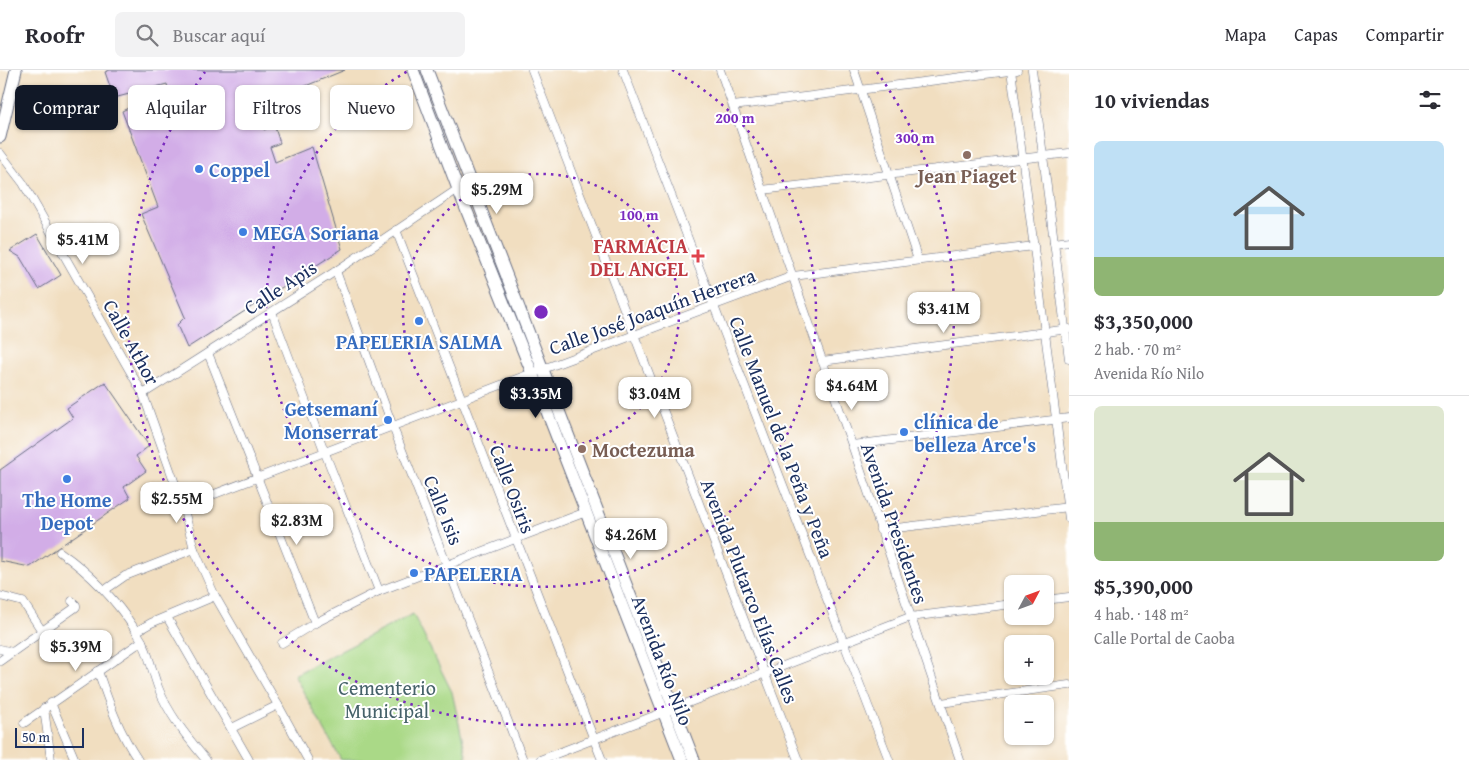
<!DOCTYPE html>
<html lang="es">
<head>
<meta charset="utf-8">
<style>
  body { margin:0; font-family:"Gentium Book Plus",serif; background:#f2f2f3; color:#2b2b33; height:100vh; display:flex; flex-direction:column; font-size:19px; white-space:nowrap }
  * { box-sizing:border-box; margin:0 }
  p { font-size:16px; color:#7c7c81 }
  .icon { flex:none; width:28px; height:28px; fill:none; stroke:currentColor; stroke-width:2; stroke-linecap:round; stroke-linejoin:round }
  .map { position:relative; flex:1; overflow:hidden }
  .details { display:flex; flex-direction:column; background:#fff; width:400px }
  .details>* { flex:none }
  .hud { position:absolute; left:15px; top:15px; width:475px; height:45px; display:flex; gap:10px }
  .needle { width:32px; rotate:49deg }
  .buttons { position:absolute; left:1004px; top:505px; display:grid; gap:10px }
  .buttons a { display:grid; place-items:center; width:50px; height:50px; border-radius:8px; background:#fff; box-shadow:0 1px 4px #0004; font-size:25px }
  .scale { position:absolute; left:15px; bottom:12px; width:69px; box-sizing:border-box; padding-left:5px; border:2px solid #1b2f5e; border-top:0; font-size:14px; line-height:18px; white-space:nowrap; color:#1b2f5e; -webkit-text-stroke:4px #fff; paint-order:stroke }
  .price { position:absolute; translate:-50% -42px; padding:0 11px; border-radius:10px; background:#fff; color:#222; font-size:16px; line-height:32px; filter:drop-shadow(0 1px 2px #0008) }
  .price::after { content:''; position:absolute; left:50%; top:30px; width:15px; height:11px; margin-left:-8px; background:inherit; clip-path:polygon(0 0,100% 0,50% 100%) }
  .price.active { background:#111827; color:#fff }
  ul { padding:0; list-style:none }
  li { display:grid; align-content:center; gap:10px; height:265px; padding:0 25px }
  li+li { border-top:1px solid #e1e1e2 }
  li span { display:grid; place-items:center; height:155px; border-radius:8px; color:#555 }
  li>.icon { margin-inline-start:auto }
  span .icon { width:90px; height:90px; fill:#fffc; stroke-width:1 }
  li b { font-size:21px }
  h2 { display:flex; justify-content:space-between; align-items:center; height:60px; padding:0 25px; font-size:21px }
  .tag { padding:0 18px; border-radius:8px; background:#fff; box-shadow:0 1px 4px #0004; font-size:18px; line-height:45px }
  .tag.active { background:#111827; color:#fff }
  header { display:flex; align-items:center; gap:30px; box-sizing:border-box; height:70px; padding:0 25px; background:#fff; border-bottom:1px solid #e1e1e2 }
  header strong { font-size:24px }
  nav { display:flex; gap:28px; margin-inline-start:auto; font-size:18px }
  .search { width:350px; height:45px; background:#f2f2f3; display:flex; align-items:center; gap:12px; box-sizing:border-box; padding:0 18px; border-radius:8px; color:#7c7c81; font-size:19px }
  main { display:flex; flex:1; min-height:0 }
  .map>svg:first-child { display:block }
  .green { fill:#aad987; stroke:#628472 }
  .building { fill:#d2ade7 }
  .lines { fill:none; stroke-linecap:round; stroke-linejoin:round }
  .street-casing { stroke:#666c80; stroke-width:9 }
  .secondary-casing { stroke:#666c80; stroke-width:13 }
  .street { stroke:#fff; stroke-width:8 }
  .secondary { stroke:#fff; stroke-width:11 }
  .ring { fill:none; stroke:#7b2cbf; stroke-width:2.5; stroke-dasharray:2.5 5 }
  .education-dot { fill:#8d6e63; stroke:#fff; stroke-width:2 }
  .shop-dot { fill:#3f7fe0; stroke:#fff; stroke-width:2 }
  .health-dot { fill:#e0444e; stroke:#fff; stroke-width:2 }
  .labels { text-anchor:middle; dominant-baseline:central; stroke-width:4; stroke-linejoin:round; paint-order:stroke }
  .shop-label { font-size:20px; font-weight:bold; fill:#366cbe; stroke:#fff; text-anchor:start }
  .education-label { font-size:20px; font-weight:bold; fill:#785e54; stroke:#fff }
  .health-label { font-size:20px; font-weight:bold; fill:#be3a42; stroke:#fff; text-anchor:end }
  .street-label { font-size:20px; fill:#1b2f5e; stroke:#fff }
  .park-label { font-size:20px; fill:#46626a; stroke:#fff }
  .centre { fill:#7b2cbf; stroke:#fff; stroke-width:2.5 }
  .ring-label { font-size:15px; text-anchor:middle; font-weight:bold; fill:#7b2cbf; stroke:#fff; stroke-width:4; stroke-linejoin:round; paint-order:stroke }
</style>
</head>
<body>
<header>
<strong>Roofr</strong>
<div class="search"><svg class="icon" aria-label="search" viewBox="0 0 24 24"><circle cx="10" cy="10" r="6"/><path d="M15 15l6 6"/></svg>Buscar aquí</div>
<nav><a>Mapa</a><a>Capas</a><a>Compartir</a></nav>
</header>
<main>
<div class="map">
<svg width="1069" height="690" viewBox="0 0 1069 690">
  <rect width="100%" height="100%" fill="#fff"/>
  <filter id="ink" filterUnits="userSpaceOnUse"><feTurbulence type="fractalNoise" baseFrequency=".02" numOctaves="2"/><feDisplacementMap in="SourceGraphic" scale="10" xChannelSelector="R" yChannelSelector="G"/><feConvolveMatrix kernelMatrix="1 2 1 2 8 2 1 2 1" color-interpolation-filters="sRGB"/></filter>
  <filter id="wash" filterUnits="userSpaceOnUse"><feTurbulence type="fractalNoise" baseFrequency=".0096" numOctaves="4" result="noise"/><feDisplacementMap in="SourceGraphic" scale="20" xChannelSelector="R" yChannelSelector="G"/><feGaussianBlur stdDeviation="1.12" result="paint"/><feColorMatrix in="noise" values="0 0 0 0 0 0 0 0 0 0 0 0 0 0 0 0 0 1.4 0 .05"/><feComposite in="paint" operator="in"/></filter>
  <g filter="url(#wash)">
    <rect width="100%" height="100%" fill="#f1dec0"/>
    <polygon class="green" points="413,544 452,622 467,690 341,690 294,605"/>
    <g id="blocks">
      <g class="building">
        <polygon points="110,0 345,0 266,32 271,43 264,60 274,55 280,73 270,77 275,92 312,77 342,179 187,278 177,255 185,247 141,144 158,137 122,41 168,19 167,14 114,28 105,2"/>
        <polygon points="37,164 61,205 39,219 20,187 10,181"/>
        <polygon points="105,312 149,376 136,386 146,401 124,417 130,428 30,497 0,491 0,400 73,348 67,338"/>
      </g>
    </g>
  </g>
  <g filter="url(#ink)">
    <use href="#blocks" fill-opacity="0" stroke="#666c80" stroke-width="1"/>
    <g class="lines">
      <g class="street-casing">
        <g id="street">
          <polyline points="532,0 798,690"/>
          <polyline points="623,0 889,690"/>
          <polyline points="720,0 852,375 960,690"/>
          <polyline points="854,0 918,190"/>
          <polyline points="1011,0 1069,449"/>
          <polyline points="1032,0 1069,289"/>
          <polyline points="733,36 1017,0"/>
          <polyline points="0,83 23,113 143,324 183,436 194,479 215,526 278,635 308,690"/>
          <polyline points="762,120 1069,83"/>
          <polyline points="396,160 602,690"/>
          <polyline points="1054,173 1069,171"/>
          <polyline points="336,201 393,357 523,690"/>
          <polyline points="272,242 325,383 379,521"/>
          <polyline points="208,283 315,553"/>
          <polyline points="822,291 1069,259"/>
          <polyline points="143,324 336,201 458,119"/>
          <polyline points="852,375 1069,348"/>
          <polyline points="183,436 543,299 793,206 1034,176"/>
          <polyline points="880,460 1069,437"/>
          <path d="M60,482c30,21 56,48 76,79 12,17 15,37 22,56 10,27 30,51 48,73"/>
          <polyline points="105,520 125,506 194,479"/>
          <polyline points="0,526 23,532 42,561"/>
          <polyline points="1045,530 1069,527"/>
          <polyline points="167,547 249,690"/>
          <polyline points="137,561 151,553 215,526"/>
          <polyline points="282,573 315,553 379,521 586,442"/>
          <polyline points="0,579 12,582"/>
          <polyline points="0,591 76,537 76,535 72,531"/>
          <path d="M98,601c11,32 21,61 40,89"/>
          <polyline points="51,633 75,690"/>
          <polyline points="941,633 1069,615"/>
          <polyline points="44,638 51,690"/>
          <polyline points="24,653 142,571"/>
          <polyline points="232,658 278,635"/>
          <polyline points="540,690 910,547 1012,534"/>
        </g>
      </g>
      <g class="secondary-casing">
        <g id="secondary">
          <polyline points="413,0 458,119 532,303 682,690"/>
          <polyline points="427,0 694,690"/>
          <polyline points="0,67 16,0"/>
        </g>
      </g>
      <use href="#street" class="street"/>
      <use href="#secondary" class="secondary"/>
    </g>
  </g>
  <g class="ring">
    <circle cx="541" cy="242" r="138"/>
    <path d="M672 0A275 275 0 1 1 410 0"/>
    <path d="M877 2A413 413 0 1 1 205 2"/>
  </g>
  <g class="education-dot">
    <circle cx="967" cy="85" r="5"/>
    <circle cx="582" cy="379" r="5"/>
  </g>
  <g class="shop-dot">
    <circle cx="199" cy="99" r="5"/>
    <circle cx="243" cy="162" r="5"/>
    <circle cx="419" cy="251" r="5"/>
    <circle cx="388" cy="350" r="5"/>
    <circle cx="904" cy="362" r="5"/>
    <circle cx="67" cy="409" r="5"/>
    <circle cx="414" cy="503" r="5"/>
  </g>
  <path class="health-dot" d="M695.5 178.5h5v5h5v5h-5v5h-5v-5h-5v-5h5z"/>
  <g class="labels">
    <g class="shop-label">
      <text x="209" y="99">Coppel</text>
      <text x="253" y="162">MEGA Soriana</text>
      <text x="419" y="271" text-anchor="middle">PAPELERIA SALMA</text>
      <text x="378" y="338" text-anchor="end">Getsemaní<tspan x="378" dy="23">Monserrat</tspan></text>
      <text x="914" y="351">clínica de<tspan x="914" dy="23">belleza Arce's</tspan></text>
      <text x="67" y="429" text-anchor="middle">The Home<tspan x="67" dy="23">Depot</tspan></text>
      <text x="424" y="503">PAPELERIA</text>
    </g>
    <g class="education-label">
      <text x="967" y="105">Jean Piaget</text>
      <text x="592" y="379" text-anchor="start">Moctezuma</text>
    </g>
    <g class="health-label">
      <text x="688" y="175">FARMACIA<tspan x="688" dy="23">DEL ANGEL</tspan></text>
    </g>
    <g class="street-label">
      <text transform="translate(280 217) rotate(-33)">Calle Apis</text>
      <text transform="translate(652 241) rotate(-20)">Calle José Joaquín Herrera</text>
      <text transform="translate(132 272) rotate(61)">Calle Athor</text>
      <text transform="translate(782 367) rotate(69)">Calle Manuel de la Peña y Peña</text>
      <text transform="translate(513 419) rotate(69)">Calle Osiris</text>
      <text transform="translate(444 440) rotate(68)">Calle Isis</text>
      <text transform="translate(895 453) rotate(71)">Avenida Presidentes</text>
      <text transform="translate(750 521) rotate(69)">Avenida Plutarco Elías Calles</text>
      <text transform="translate(663 590) rotate(69)">Avenida Río Nilo</text>
    </g>
    <g class="park-label">
      <text x="387" y="617">Cementerio<tspan x="387" dy="23">Municipal</tspan></text>
    </g>
  </g>
  <circle cx="541" cy="242" r="8" class="centre"/>
  <g class="ring-label">
    <text x="735" y="53">200 m</text>
    <text x="915" y="73">300 m</text>
    <text x="639" y="150">100 m</text>
  </g>
</svg>
<div class="buttons">
<a><svg class="needle" viewBox="-14 -14 28 28"><path d="M0-13l5 13h-10z" fill="#e53935"/><path d="M0 13l5-13h-10z" fill="#7c7c81"/></svg></a>
<a>+</a>
<a>−</a>
</div>
<div class="scale">50 m</div>
<b class="price" style="left:497px;top:145px">$5.29M</b>
<b class="price" style="left:83px;top:195px">$5.41M</b>
<b class="price" style="left:944px;top:264px">$3.41M</b>
<b class="price" style="left:852px;top:341px">$4.64M</b>
<b class="price active" style="left:536px;top:349px">$3.35M</b>
<b class="price" style="left:655px;top:349px">$3.04M</b>
<b class="price" style="left:177px;top:454px">$2.55M</b>
<b class="price" style="left:297px;top:476px">$2.83M</b>
<b class="price" style="left:631px;top:490px">$4.26M</b>
<b class="price" style="left:76px;top:602px">$5.39M</b>
<div class="hud">
<a class="tag active">Comprar</a>
<a class="tag">Alquilar</a>
<a class="tag">Filtros</a>
<a class="tag">Nuevo</a>
</div>
</div>
<section class="details">
<h2>10 viviendas<svg class="icon" aria-label="filters" viewBox="0 0 24 24"><path d="M4 7h16M4 17h16"/><circle cx="9" cy="7" r="2"/><circle cx="15" cy="17" r="2"/></svg></h2>
<ul>
<li><span style="background:linear-gradient(#bfe0f5 75%,#8fb573 0)"><svg class="icon" aria-label="home" viewBox="0 0 24 24"><path d="M3 11l9-7 9 7M6 9v11h12V9"/></svg></span><div><b>$3,350,000</b><p>2 hab. · 70 m²</p><p>Avenida Río Nilo</p></div></li>
<li><span style="background:linear-gradient(#dfe7d0 75%,#8fb573 0)"><svg class="icon" aria-label="home" viewBox="0 0 24 24"><path d="M3 11l9-7 9 7M6 9v11h12V9"/></svg></span><div><b>$5,390,000</b><p>4 hab. · 148 m²</p><p>Calle Portal de Caoba</p></div></li>
</ul>
</section>
</main>
</body>
</html>
